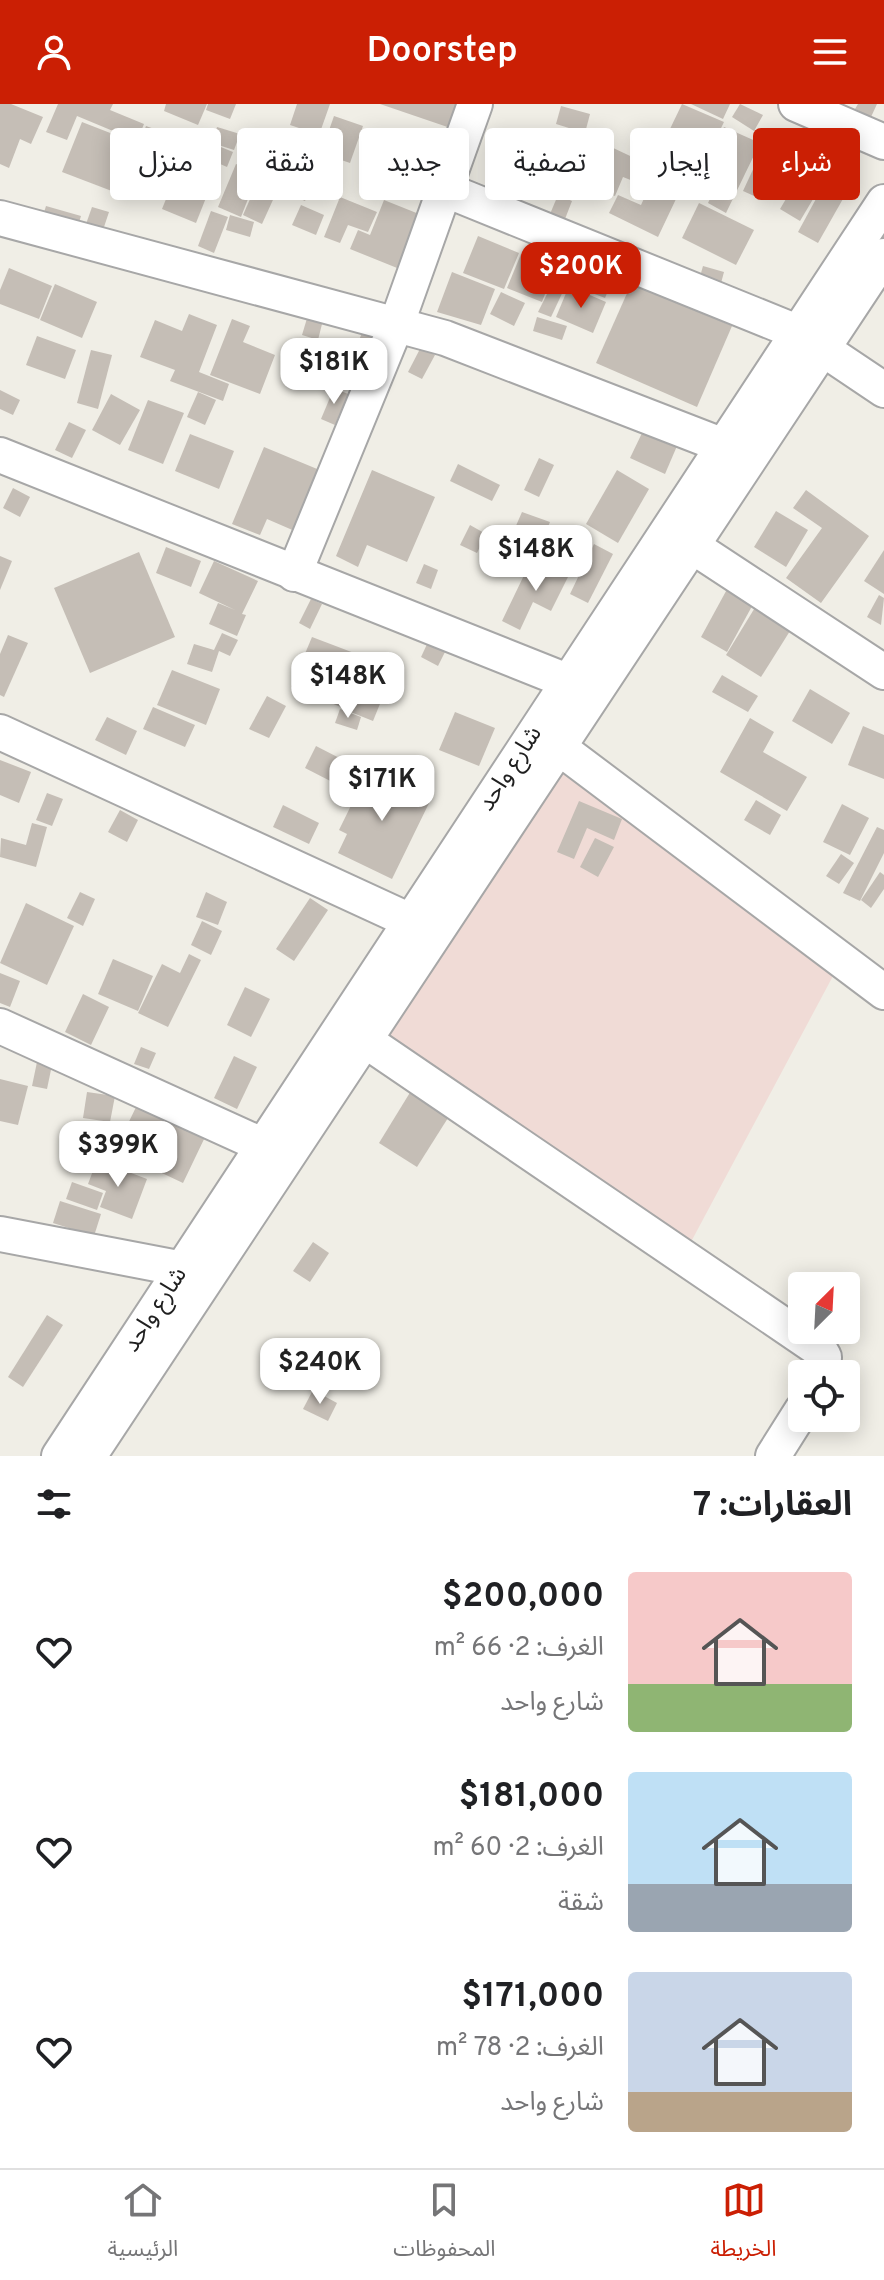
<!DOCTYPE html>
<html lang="ar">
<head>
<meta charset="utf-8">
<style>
  body { margin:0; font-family:Overpass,"Noto Sans Arabic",sans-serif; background:#f6f6f6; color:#202124; direction:rtl; height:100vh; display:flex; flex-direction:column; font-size:30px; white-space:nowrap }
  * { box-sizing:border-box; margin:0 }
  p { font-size:26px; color:#757577 }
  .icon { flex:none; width:44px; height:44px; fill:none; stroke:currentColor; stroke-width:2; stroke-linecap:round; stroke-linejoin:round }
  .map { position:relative; height:1352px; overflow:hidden; direction:ltr }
  .panel { display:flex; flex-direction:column; background:#fff; flex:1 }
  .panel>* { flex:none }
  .hud { position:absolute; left:24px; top:24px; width:836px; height:72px; direction:rtl; display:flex; gap:16px }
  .needle { width:52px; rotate:24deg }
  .buttons { position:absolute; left:788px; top:1168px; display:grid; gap:16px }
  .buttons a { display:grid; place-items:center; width:72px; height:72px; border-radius:8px; background:#fff; box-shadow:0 4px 20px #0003; font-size:40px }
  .price { position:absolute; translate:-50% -68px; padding:0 18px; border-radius:16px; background:#fff; color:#222; font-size:26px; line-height:52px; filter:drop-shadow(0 2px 4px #0008) }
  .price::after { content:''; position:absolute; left:50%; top:48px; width:24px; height:18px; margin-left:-12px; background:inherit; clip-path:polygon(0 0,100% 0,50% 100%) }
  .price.active { background:#cb1f04; color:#fff }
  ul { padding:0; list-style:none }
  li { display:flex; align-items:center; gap:24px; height:200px; padding:0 32px }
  li span { display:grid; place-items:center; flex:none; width:224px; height:160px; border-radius:8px; color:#555 }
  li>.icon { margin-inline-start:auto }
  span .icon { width:96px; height:96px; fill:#fffc; stroke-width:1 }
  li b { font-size:34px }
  h2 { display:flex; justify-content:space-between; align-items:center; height:96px; padding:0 32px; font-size:34px }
  .tag { padding:0 28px; border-radius:8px; background:#fff; box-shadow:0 4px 20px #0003; font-size:28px; line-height:72px }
  .tag.active { background:#cb1f04; color:#fff }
  header { display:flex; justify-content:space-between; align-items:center; height:104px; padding:0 32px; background:#cb1f04; color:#fff; font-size:36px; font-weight:600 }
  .tabs { display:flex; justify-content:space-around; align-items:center; height:112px; border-top:2px solid #e0e0e0; background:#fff; font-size:22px; color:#757577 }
  .tabs a { display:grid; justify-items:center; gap:4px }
  .tabs .active { color:#cb1f04 }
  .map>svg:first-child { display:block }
  .commercial { fill:#f0dbd6 }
  .building { fill:#c5beb6 }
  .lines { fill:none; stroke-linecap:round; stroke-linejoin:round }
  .minor-casing { stroke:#a7a7a7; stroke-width:38 }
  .minor { stroke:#fff; stroke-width:34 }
  .labels { text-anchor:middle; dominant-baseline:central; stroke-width:8; stroke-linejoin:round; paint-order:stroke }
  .street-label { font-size:24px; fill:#202020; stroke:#fff }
</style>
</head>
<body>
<header><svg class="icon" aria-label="menu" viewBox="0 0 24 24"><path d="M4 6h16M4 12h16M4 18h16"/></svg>Doorstep<svg class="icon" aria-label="person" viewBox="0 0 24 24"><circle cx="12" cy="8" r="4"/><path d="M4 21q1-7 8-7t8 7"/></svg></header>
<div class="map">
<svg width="884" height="1352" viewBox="0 0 884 1352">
  <rect width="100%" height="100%" fill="#f0eee6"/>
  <polygon class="commercial" points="552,644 841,857 684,1151 362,935"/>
  <g class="building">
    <polygon points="0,0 11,0 43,13 31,40 20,35 9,64 0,60"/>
    <polygon points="58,0 113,0 110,6 144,20 137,37 77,12 67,36 46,28"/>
    <polygon points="166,0 207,0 198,21 164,7"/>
    <polygon points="208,0 236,0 230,15 206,6"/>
    <polygon points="297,0 330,0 312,51 295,45 302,25 290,21"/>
    <polygon points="380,0 478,0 468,30"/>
    <polygon points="682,0 724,18 697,74 656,54"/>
    <polygon points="691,0 730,0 723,15"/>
    <polygon points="740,0 763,11 754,27 732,13"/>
    <polygon points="858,0 877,0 871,13 855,5"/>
    <polygon points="561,2 590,10 585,29 556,20"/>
    <polygon points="334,12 363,22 350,59 321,49"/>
    <polygon points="82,18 136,39 117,89 62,68"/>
    <polygon points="813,21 861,44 841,87 793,64"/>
    <polygon points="146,22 179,34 164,74 131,61"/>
    <polygon points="217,23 240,30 234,46 212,39"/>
    <polygon points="724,23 760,39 726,109 708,99 717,80 701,72"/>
    <polygon points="387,25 450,50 436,86 372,60"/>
    <polygon points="194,32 233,48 227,63 188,46"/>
    <polygon points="521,33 585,64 571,93 506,64"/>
    <polygon points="609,42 645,59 638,79 623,73 615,92 592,83"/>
    <polygon points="185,48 219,61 196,119 162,105"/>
    <polygon points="756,59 776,69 763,96 743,87"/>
    <polygon points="236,60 258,69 241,113 218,103"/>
    <polygon points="658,64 685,76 658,133 609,109 618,91 641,101"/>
    <polygon points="294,70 313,78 305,97 286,89"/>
    <polygon points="799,73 819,85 800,117 780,105"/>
    <polygon points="258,77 277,87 262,120 243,111"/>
    <polygon points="823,82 844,93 818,139 798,128"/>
    <polygon points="558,91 572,97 565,115 550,110"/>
    <polygon points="340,93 377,108 368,128 348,121 340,139 324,133"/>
    <polygon points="384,96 434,116 412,170 350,145 358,126 370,131"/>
    <polygon points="699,99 754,126 736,161 682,134"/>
    <polygon points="301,101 324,111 316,131 292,121"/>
    <polygon points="46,102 81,112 75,131 40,121"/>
    <polygon points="92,103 109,108 103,126 86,120"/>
    <polygon points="211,107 228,113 214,149 198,142"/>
    <polygon points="230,111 254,118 250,133 226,126"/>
    <polygon points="478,132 519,149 504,185 463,169"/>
    <polygon points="521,150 555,164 542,198 507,184"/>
    <polygon points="588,162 614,172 605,194 579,184"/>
    <polygon points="703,162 724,168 720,183 699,176"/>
    <polygon points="9,164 52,182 39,215 0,200 0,186"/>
    <polygon points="452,168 495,185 481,221 437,208"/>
    <polygon points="554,176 566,181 551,213 538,208"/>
    <polygon points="632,178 732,222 697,303 596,259"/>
    <polygon points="55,180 97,198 82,234 40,216"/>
    <polygon points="569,182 606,198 593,229 556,213"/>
    <polygon points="501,188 525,199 514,222 490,210"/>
    <polygon points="189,210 217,221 199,268 229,280 223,297 170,277 175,266 140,253 155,216 182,227"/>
    <polygon points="308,211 323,216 318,236 302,231"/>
    <polygon points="537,213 567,222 562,236 533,227"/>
    <polygon points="232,215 250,222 243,238 275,251 260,290 210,271"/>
    <polygon points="366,219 394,230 382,258 355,246"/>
    <polygon points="37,232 76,246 65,275 26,261"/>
    <polygon points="421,243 435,251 422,275 408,268"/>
    <polygon points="91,246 112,251 98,305 77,299"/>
    <polygon points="334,284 348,290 335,321 321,315"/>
    <polygon points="0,286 20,296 13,311 0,305"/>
    <polygon points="198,288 216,296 205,321 187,313"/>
    <polygon points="111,290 140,306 120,341 92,326"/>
    <polygon points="148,296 184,309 163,360 128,346"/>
    <polygon points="69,318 86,326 72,354 55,346"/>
    <polygon points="643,327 677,342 665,370 630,354"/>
    <polygon points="190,330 234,347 219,385 175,367"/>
    <polygon points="264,343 322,367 297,428 267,415 260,431 232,420"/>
    <polygon points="539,354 554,361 539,393 524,386"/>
    <polygon points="458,360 500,381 492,397 450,377"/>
    <polygon points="372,366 435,393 407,458 367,441 358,463 336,452"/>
    <polygon points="617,366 649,385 618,439 586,420"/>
    <polygon points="13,384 30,393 20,413 3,404"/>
    <polygon points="806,386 869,432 821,499 786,474 822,424 793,404"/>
    <polygon points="776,407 808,426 786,463 754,443"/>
    <polygon points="522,408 550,418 543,435 515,424"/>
    <polygon points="470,421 486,430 477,449 460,441"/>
    <polygon points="506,440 523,448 510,472 493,464"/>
    <polygon points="594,440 613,450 588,499 570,490"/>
    <polygon points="166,443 201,457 191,483 156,469"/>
    <polygon points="884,446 884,490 864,477"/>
    <polygon points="139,448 175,533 90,569 54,484"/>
    <polygon points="0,452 12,457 0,486"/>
    <polygon points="214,457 258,477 242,510 246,511 237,532 209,520 218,499 235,506 199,489"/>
    <polygon points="550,457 571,467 551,507 533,498 520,526 502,517 527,465 543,473"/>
    <polygon points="424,460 438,466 431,485 416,479"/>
    <polygon points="731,478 757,493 727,548 701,533"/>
    <polygon points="879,491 884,494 881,521 867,513"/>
    <polygon points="311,495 322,500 310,525 299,519"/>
    <polygon points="759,497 795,519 761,573 726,551"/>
    <polygon points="222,529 238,536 230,552 219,547 212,568 187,560 194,540 214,546"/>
    <polygon points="8,531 28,539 4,593 0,591 0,550"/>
    <polygon points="312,533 362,552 341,603 291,583"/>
    <polygon points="429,536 447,544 438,562 421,553"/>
    <polygon points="364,551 395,563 373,617 343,605"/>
    <polygon points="172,566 220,585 206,621 157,601"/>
    <polygon points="722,571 758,592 748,608 712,588"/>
    <polygon points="810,585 850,609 832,640 792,617"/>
    <polygon points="267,592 286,602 269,634 249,625"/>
    <polygon points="153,603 195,621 185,643 143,625"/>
    <polygon points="340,605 361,613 357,626 335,619"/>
    <polygon points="455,608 495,624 479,662 439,646"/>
    <polygon points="107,613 137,627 126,651 95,636"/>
    <polygon points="750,614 774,628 763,648 807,673 787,707 720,668"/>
    <polygon points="863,622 884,631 884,675 848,661"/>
    <polygon points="316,642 353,661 342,683 305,664"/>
    <polygon points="0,656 31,668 19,699 0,691"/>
    <polygon points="369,665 431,695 392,775 338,749 347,730 339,726"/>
    <polygon points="47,689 63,695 52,722 36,716"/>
    <polygon points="756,696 781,711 770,731 744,716"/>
    <polygon points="579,697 622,715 614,736 587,724 574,755 557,748"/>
    <polygon points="842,700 869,714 850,751 823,738"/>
    <polygon points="283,701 319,719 309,740 273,723"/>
    <polygon points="120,706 138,716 127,738 108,728"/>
    <polygon points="32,719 47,723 36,763 0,753 1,734 26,741"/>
    <polygon points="877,723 884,726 884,749 860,797 843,789"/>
    <polygon points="595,734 614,743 598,773 580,763"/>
    <polygon points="841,750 854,759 839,780 826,772"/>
    <polygon points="880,768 884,771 884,785 871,804 861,796"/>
    <polygon points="80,788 95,795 83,822 67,814"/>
    <polygon points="206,788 227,798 218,821 196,813"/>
    <polygon points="310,794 328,806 294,857 276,845"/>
    <polygon points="26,799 74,822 47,881 0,859"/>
    <polygon points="202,817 222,827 211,851 191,841"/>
    <polygon points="189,850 201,856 168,923 138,909 162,860 180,869"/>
    <polygon points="113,855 153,872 138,907 98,890"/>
    <polygon points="0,869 20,877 10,903 0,899"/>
    <polygon points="245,883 270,895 251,933 227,921"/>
    <polygon points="83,890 109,903 91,941 65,928"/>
    <polygon points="141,943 156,949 149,965 134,960"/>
    <polygon points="234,952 257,963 237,1005 214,994"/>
    <polygon points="37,958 52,961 47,985 32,982"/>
    <polygon points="0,975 28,982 18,1021 0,1017"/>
    <polygon points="414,982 453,1006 417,1063 379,1039"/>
    <polygon points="87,988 115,992 110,1018 83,1014"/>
    <polygon points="138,999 206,1031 183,1079 147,1062 153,1049 121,1034"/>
    <polygon points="97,1056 147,1075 132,1115 100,1103 106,1087 88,1080"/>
    <polygon points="72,1078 103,1089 97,1106 66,1095"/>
    <polygon points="60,1097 101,1110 94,1132 53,1119"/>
    <polygon points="313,1138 329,1149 310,1178 293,1167"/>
    <polygon points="47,1211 63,1221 23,1283 8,1273"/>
    <polygon points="313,1286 337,1299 328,1317 303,1305"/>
  </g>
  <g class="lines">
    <g class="minor-casing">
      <g id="minor">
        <polyline points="796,0 884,38"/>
        <polyline points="446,86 797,228"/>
        <polyline points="0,114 445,234 724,342"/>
        <polyline points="823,245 884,286"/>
        <polyline points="0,351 567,577"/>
        <polyline points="692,442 884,568"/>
        <polyline points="294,470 397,219 475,0"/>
        <polyline points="0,628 432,827"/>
        <polyline points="557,642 884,888"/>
        <polyline points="0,922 264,1042"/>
        <polyline points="366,937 820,1246 824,1253 823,1270"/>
        <polyline points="0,1130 183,1165"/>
        <polyline points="59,1352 884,98"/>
        <polyline points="89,1352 884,152"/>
        <polyline points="773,1352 802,1306"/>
      </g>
    </g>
    <use href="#minor" class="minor"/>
  </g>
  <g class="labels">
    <g class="street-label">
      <text transform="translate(511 665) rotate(-57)">شارع واحد</text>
      <text transform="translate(156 1206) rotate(-57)">شارع واحد</text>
    </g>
  </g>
</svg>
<div class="buttons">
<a><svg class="needle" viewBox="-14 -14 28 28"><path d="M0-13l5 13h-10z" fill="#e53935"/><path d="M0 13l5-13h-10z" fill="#757577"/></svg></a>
<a><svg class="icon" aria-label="locate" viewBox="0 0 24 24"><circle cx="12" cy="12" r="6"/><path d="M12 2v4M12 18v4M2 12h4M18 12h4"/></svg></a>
</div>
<b class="price active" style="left:581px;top:206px">$200K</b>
<b class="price" style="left:334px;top:302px">$181K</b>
<b class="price" style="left:536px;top:489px">$148K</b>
<b class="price" style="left:348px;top:616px">$148K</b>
<b class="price" style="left:382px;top:719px">$171K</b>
<b class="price" style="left:118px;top:1085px">$399K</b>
<b class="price" style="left:320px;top:1302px">$240K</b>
<div class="hud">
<a class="tag active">شراء</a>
<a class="tag">إيجار</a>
<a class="tag">تصفية</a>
<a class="tag">جديد</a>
<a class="tag">شقة</a>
<a class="tag">منزل</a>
</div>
</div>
<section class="panel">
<h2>العقارات: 7<svg class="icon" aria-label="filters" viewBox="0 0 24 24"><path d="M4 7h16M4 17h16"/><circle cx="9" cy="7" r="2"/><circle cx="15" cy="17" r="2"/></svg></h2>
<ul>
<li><span style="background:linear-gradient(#f6c9c9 70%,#8fb573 0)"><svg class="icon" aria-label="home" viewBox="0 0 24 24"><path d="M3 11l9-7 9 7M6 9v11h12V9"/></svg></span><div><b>$200,000</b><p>الغرف: 2 · 66 m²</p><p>شارع واحد</p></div><svg class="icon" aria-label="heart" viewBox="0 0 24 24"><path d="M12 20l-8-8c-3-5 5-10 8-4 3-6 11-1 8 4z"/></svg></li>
<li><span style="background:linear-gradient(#bfe0f5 70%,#9aa5b1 0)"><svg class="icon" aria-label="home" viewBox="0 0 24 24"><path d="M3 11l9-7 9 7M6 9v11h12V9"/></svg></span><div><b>$181,000</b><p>الغرف: 2 · 60 m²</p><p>شقة</p></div><svg class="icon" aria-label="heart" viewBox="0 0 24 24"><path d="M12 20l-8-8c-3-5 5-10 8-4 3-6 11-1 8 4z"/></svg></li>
<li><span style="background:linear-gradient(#c9d6e8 75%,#b9a48a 0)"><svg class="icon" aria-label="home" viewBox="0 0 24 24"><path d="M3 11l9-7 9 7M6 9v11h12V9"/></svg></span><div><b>$171,000</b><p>الغرف: 2 · 78 m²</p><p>شارع واحد</p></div><svg class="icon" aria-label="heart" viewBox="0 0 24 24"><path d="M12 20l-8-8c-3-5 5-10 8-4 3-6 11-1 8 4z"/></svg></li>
</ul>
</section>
<nav class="tabs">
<a class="active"><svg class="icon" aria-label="map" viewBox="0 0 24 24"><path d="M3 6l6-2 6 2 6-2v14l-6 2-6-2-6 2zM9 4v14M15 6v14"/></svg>الخريطة</a>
<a><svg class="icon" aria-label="saved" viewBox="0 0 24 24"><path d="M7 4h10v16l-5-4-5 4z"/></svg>المحفوظات</a>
<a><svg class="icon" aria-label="home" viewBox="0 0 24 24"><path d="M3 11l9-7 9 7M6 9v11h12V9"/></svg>الرئيسية</a>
</nav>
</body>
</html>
